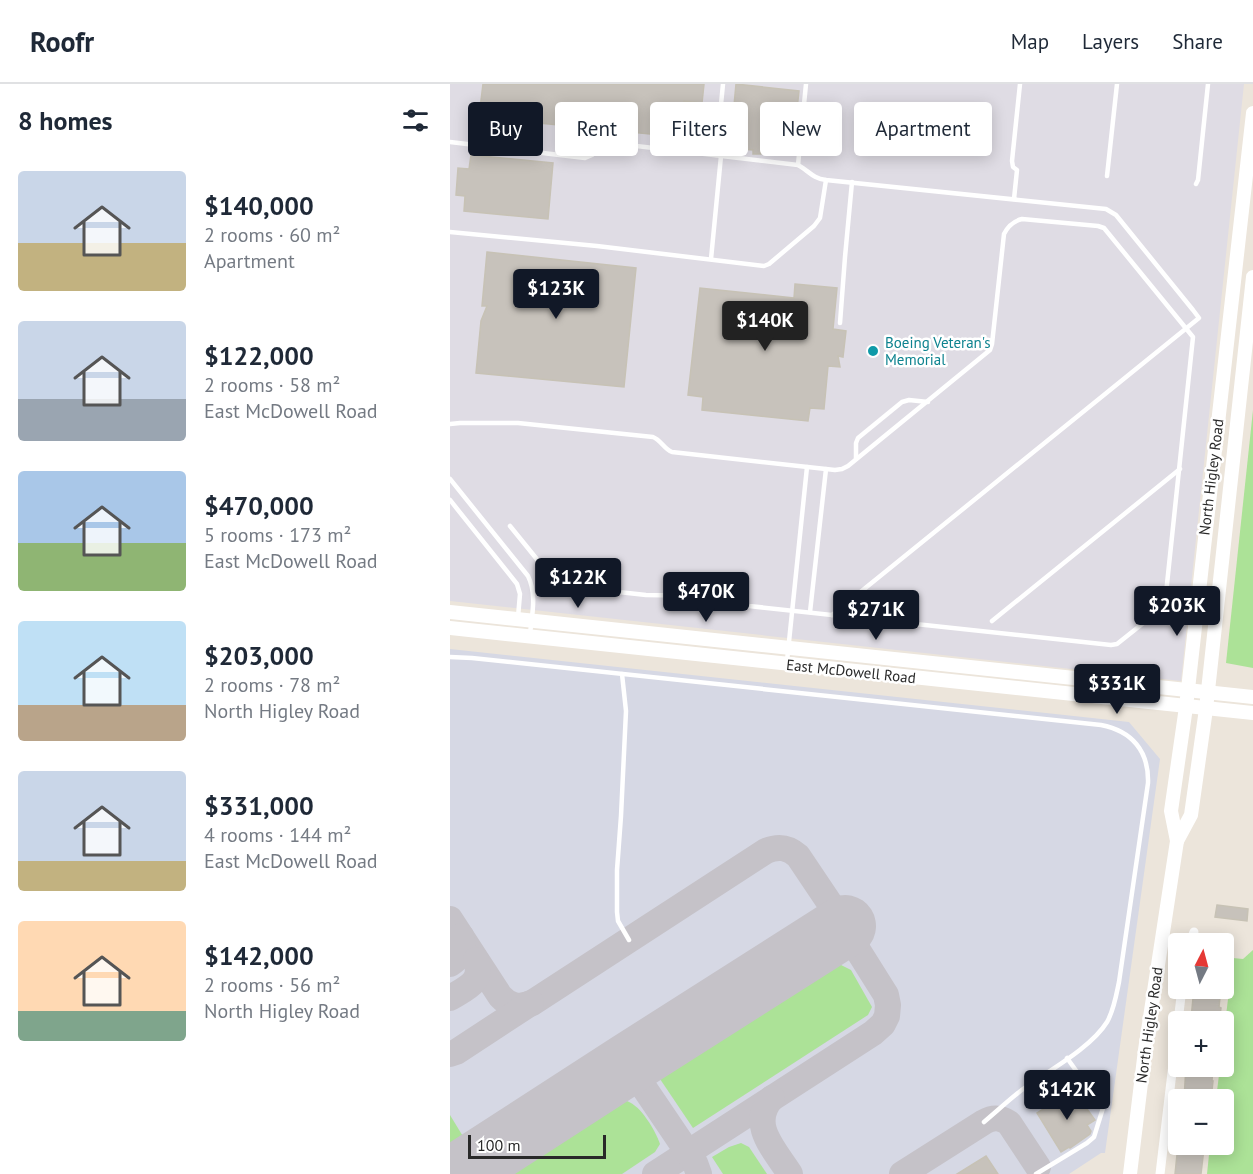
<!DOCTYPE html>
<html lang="en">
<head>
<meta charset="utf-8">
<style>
  body { margin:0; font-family:"PT Sans",sans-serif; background:#f2f2f3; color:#1f2937; height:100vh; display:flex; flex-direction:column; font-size:22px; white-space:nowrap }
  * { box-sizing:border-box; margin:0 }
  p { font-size:20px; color:#747a83 }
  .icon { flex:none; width:33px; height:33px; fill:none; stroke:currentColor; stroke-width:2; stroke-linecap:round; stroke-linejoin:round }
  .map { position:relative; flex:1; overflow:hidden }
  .sheet { display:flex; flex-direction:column; background:#fff; width:450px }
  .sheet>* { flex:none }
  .hud { position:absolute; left:18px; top:18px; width:570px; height:54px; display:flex; gap:12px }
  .needle { width:39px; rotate:6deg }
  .tools { position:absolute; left:718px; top:849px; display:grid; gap:12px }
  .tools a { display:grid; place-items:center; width:66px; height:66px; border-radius:6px; background:#fff; box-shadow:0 3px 15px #0003; font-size:30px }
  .scale { position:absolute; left:18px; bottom:15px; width:138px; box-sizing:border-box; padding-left:6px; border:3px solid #292929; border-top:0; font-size:16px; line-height:21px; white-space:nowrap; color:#292929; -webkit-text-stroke:4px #fff; paint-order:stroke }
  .price { position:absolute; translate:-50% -51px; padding:0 14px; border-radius:6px; background:#111827; color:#fff; font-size:20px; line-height:39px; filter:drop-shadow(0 2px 3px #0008) }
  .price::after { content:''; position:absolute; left:50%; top:36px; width:18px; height:14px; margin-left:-9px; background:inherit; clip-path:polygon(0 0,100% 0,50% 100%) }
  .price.current { background:#222; color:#fff }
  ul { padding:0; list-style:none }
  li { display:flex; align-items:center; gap:18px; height:150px; padding:0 18px }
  li span { display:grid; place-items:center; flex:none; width:168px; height:120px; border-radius:6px; color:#555 }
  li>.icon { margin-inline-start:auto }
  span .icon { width:72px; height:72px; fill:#fffc; stroke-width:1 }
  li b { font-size:26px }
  h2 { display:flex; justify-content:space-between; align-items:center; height:72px; padding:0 18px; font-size:26px }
  .pill { padding:0 21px; border-radius:6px; background:#fff; box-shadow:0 3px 15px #0003; font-size:21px; line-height:54px }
  .pill.current { background:#111827; color:#fff }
  header { display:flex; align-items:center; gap:36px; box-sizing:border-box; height:84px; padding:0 30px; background:#fff; border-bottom:2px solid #e0e1e3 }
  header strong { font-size:28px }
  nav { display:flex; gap:33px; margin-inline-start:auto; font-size:21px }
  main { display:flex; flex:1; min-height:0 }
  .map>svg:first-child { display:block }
  .industrial { fill:#dfdce4 }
  .airport { fill:#d6d8e4 }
  .green { fill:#ace297 }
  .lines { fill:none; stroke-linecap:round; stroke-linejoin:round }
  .taxiway { stroke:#c5c2c8; stroke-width:26 }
  .runway { stroke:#c5c2c8; stroke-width:62 }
  .building { fill:#c7c2bb; stroke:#c7c2b5; stroke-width:1.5 }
  .lane { stroke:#fff; stroke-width:4.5 }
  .street { stroke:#fff; stroke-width:9 }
  .secondary { stroke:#fff; stroke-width:14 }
  .culture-dot { fill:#0f9aa8; stroke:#fff; stroke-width:2 }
  .labels { text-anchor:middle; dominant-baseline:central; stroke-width:5; stroke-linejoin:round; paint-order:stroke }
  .culture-label { font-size:15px; fill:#0d838f; stroke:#fff; text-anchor:start }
  .street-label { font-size:15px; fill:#292929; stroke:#fff }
</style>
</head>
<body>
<header>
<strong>Roofr</strong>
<nav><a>Map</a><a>Layers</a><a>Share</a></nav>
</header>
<main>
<section class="sheet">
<h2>8 homes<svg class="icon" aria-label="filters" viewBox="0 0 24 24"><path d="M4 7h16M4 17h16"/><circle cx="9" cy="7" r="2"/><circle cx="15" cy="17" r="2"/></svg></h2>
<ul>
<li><span style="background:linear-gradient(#c9d6e8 60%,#c2b280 0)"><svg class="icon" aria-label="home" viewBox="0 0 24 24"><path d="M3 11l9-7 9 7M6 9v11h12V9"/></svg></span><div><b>$140,000</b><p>2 rooms · 60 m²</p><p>Apartment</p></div></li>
<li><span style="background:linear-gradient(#c9d6e8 65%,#9aa5b1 0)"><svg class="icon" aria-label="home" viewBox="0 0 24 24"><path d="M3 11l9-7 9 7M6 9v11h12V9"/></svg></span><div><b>$122,000</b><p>2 rooms · 58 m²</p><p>East McDowell Road</p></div></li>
<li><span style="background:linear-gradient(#a9c7e8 60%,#8fb573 0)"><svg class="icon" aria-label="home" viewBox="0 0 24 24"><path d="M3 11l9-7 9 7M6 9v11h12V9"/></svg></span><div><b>$470,000</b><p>5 rooms · 173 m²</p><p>East McDowell Road</p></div></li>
<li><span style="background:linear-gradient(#bfe0f5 70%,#b9a48a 0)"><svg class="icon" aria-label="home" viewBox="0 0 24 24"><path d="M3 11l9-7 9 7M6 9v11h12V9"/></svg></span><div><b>$203,000</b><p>2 rooms · 78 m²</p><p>North Higley Road</p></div></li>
<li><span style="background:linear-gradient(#c9d6e8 75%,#c2b280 0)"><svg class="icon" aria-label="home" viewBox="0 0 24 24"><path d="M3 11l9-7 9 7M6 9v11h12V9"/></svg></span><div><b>$331,000</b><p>4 rooms · 144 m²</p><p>East McDowell Road</p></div></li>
<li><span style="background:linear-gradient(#ffd9b3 75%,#7fa58c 0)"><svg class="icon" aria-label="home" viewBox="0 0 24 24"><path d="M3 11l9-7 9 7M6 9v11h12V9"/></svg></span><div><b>$142,000</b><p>2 rooms · 56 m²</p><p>North Higley Road</p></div></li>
</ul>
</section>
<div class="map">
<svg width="803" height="1090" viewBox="0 0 803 1090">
  <rect width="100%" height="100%" fill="#ece5db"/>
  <polygon class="industrial" points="0,0 794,0 731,597 0,517"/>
  <polygon class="airport" points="0,565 679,638 710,675 655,1069 651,1069 619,1090 0,1090"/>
  <g class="green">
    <polygon points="803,326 803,584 776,579"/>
    <polygon points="803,866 803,1090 757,1090 760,1061 774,1060 774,1016 766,1015 770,983 774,982 774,948 783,874 793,875"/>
    <polygon points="383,881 391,881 401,886 422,923 418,931 243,1044 210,995"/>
    <path d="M177,1017c14,5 28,29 33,43l-5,8 -33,22h-111l109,-71z"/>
    <polygon points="0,1031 14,1054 0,1062"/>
    <polygon points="291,1059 299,1063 317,1090 273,1090 262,1073 279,1063"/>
  </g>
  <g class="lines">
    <g class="taxiway">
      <path d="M0,835l50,77c9,10 19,12 32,7l234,-152c12,-5 22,-4 32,5l47,70 14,26 27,43 2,10 -1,11 -4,8 -10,9 -218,141"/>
      <path d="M0,880c11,-7 15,-15 11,-28"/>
      <path d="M0,914c16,-10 34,-16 26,-38"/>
      <polyline points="0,970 6,968 81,919"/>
      <polyline points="178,980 245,1079 249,1090"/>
      <path d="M322,1014c-24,26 3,52 18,76"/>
      <path d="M452,1090l82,-52c9,-5 16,-5 25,1l29,44"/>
    </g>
    <polyline class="runway" points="8,1090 178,980 395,842"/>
  </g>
  <g class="building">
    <polygon points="33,0 254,0 252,19 234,17 230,53 29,33"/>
    <polygon points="286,0 349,7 342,70 311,67 311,70 303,70 303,66 280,64"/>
    <polygon points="21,71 103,79 98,135 14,127 15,112 6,111 8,84 19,85"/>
    <polygon points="37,168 186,184 174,303 26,289 31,237 37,222 32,222"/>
    <polygon points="345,200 387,204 383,245 396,247 393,273 388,272 390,283 378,282 374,325 360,324 358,337 252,326 253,313 238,311 250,204 344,214"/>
    <polygon points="767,821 798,825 797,837 765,833"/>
    <polygon points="774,857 782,858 781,870 774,870"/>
    <polygon points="744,904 771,904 769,923 771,924 769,938 741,935"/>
    <polygon points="736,982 763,982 762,997 763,997 761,1016 734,1016"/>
    <polygon points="623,1006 636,1026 637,1025 645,1036 637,1041 641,1047 640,1050 620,1064 619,1063 611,1068 587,1029"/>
    <polygon points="728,1061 754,1064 751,1090 725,1090"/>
    <polygon points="536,1072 548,1090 507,1090"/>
  </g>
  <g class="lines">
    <g class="lane">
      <path d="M0,58l135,16 7,-3 15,-12h4l187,22c11,6 14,13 28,15l280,29 10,6 77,95 6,8 -367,297"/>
      <polyline points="266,71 273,0"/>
      <polyline points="348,81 356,0"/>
      <polyline points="657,92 667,0"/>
      <polyline points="746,100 748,96 758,0"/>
      <polyline points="564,115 567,86 563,83 562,77 570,0"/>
      <polyline points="0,148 147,162 314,182 319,180 364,142 370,134 376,96"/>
      <polyline points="261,175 271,72"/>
      <polyline points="390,239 395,173 402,98"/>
      <path d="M0,340l10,-1h58l135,14c8,3 11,12 19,15l163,18 7,-1 6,-3 142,-116 2,-6 12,-110c4,-8 10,-13 18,-15l76,7 6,2 89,109 -28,266 -4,6 -44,35 -6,1 -362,-39 -40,-10 -63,-1 -82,-9 -6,-2 -5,-5 -43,-53"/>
      <polyline points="406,375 406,359 408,354 452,318 459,316 478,318"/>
      <path d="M0,395l78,97c9,18 4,39 2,58"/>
      <polyline points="0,416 67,500 70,510 68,533"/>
      <polyline points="360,528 376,385"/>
      <polyline points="542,537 730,385"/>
      <path d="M0,573l22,1 629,67c31,6 48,26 47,58l-29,199c-3,14 -5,28 -12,40 -16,26 -59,49 -84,67 -13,10 -26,22 -39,33"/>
      <polyline points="337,577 357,383"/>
      <polyline points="172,590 176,627 171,732 167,786 167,828 168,837 179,856"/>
      <polyline points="586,1090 637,1059 644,1053 653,1024 617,974"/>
    </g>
    <g class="street">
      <polyline points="739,860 744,848"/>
      <polyline points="710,1090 732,904"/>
    </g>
    <g class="secondary">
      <polyline points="0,528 803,613"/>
      <polyline points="0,544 803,629"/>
      <polyline points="727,757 741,731 756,625 803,193"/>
      <polyline points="680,1090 695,966 727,757 721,727 736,623 803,29"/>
    </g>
  </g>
  <circle class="culture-dot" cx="423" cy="267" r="6"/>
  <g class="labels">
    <g class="culture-label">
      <text x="435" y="258">Boeing Veteran's<tspan x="435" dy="17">Memorial</tspan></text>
    </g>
    <g class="street-label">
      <text transform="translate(761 393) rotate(-83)">North Higley Road</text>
      <text transform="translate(401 587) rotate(6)">East McDowell Road</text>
      <text transform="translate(699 941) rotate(-82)">North Higley Road</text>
    </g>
  </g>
</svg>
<div class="tools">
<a><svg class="needle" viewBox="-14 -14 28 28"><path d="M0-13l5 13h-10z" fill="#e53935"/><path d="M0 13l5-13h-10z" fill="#747a83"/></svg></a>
<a>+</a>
<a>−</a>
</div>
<div class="scale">100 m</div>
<b class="price" style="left:106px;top:236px">$123K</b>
<b class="price current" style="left:315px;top:268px">$140K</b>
<b class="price" style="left:128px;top:525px">$122K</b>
<b class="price" style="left:256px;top:539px">$470K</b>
<b class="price" style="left:727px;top:553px">$203K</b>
<b class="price" style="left:426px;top:557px">$271K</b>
<b class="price" style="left:667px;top:631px">$331K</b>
<b class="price" style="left:617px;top:1037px">$142K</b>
<div class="hud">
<a class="pill current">Buy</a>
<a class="pill">Rent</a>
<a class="pill">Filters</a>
<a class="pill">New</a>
<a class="pill">Apartment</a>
</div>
</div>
</main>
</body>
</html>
